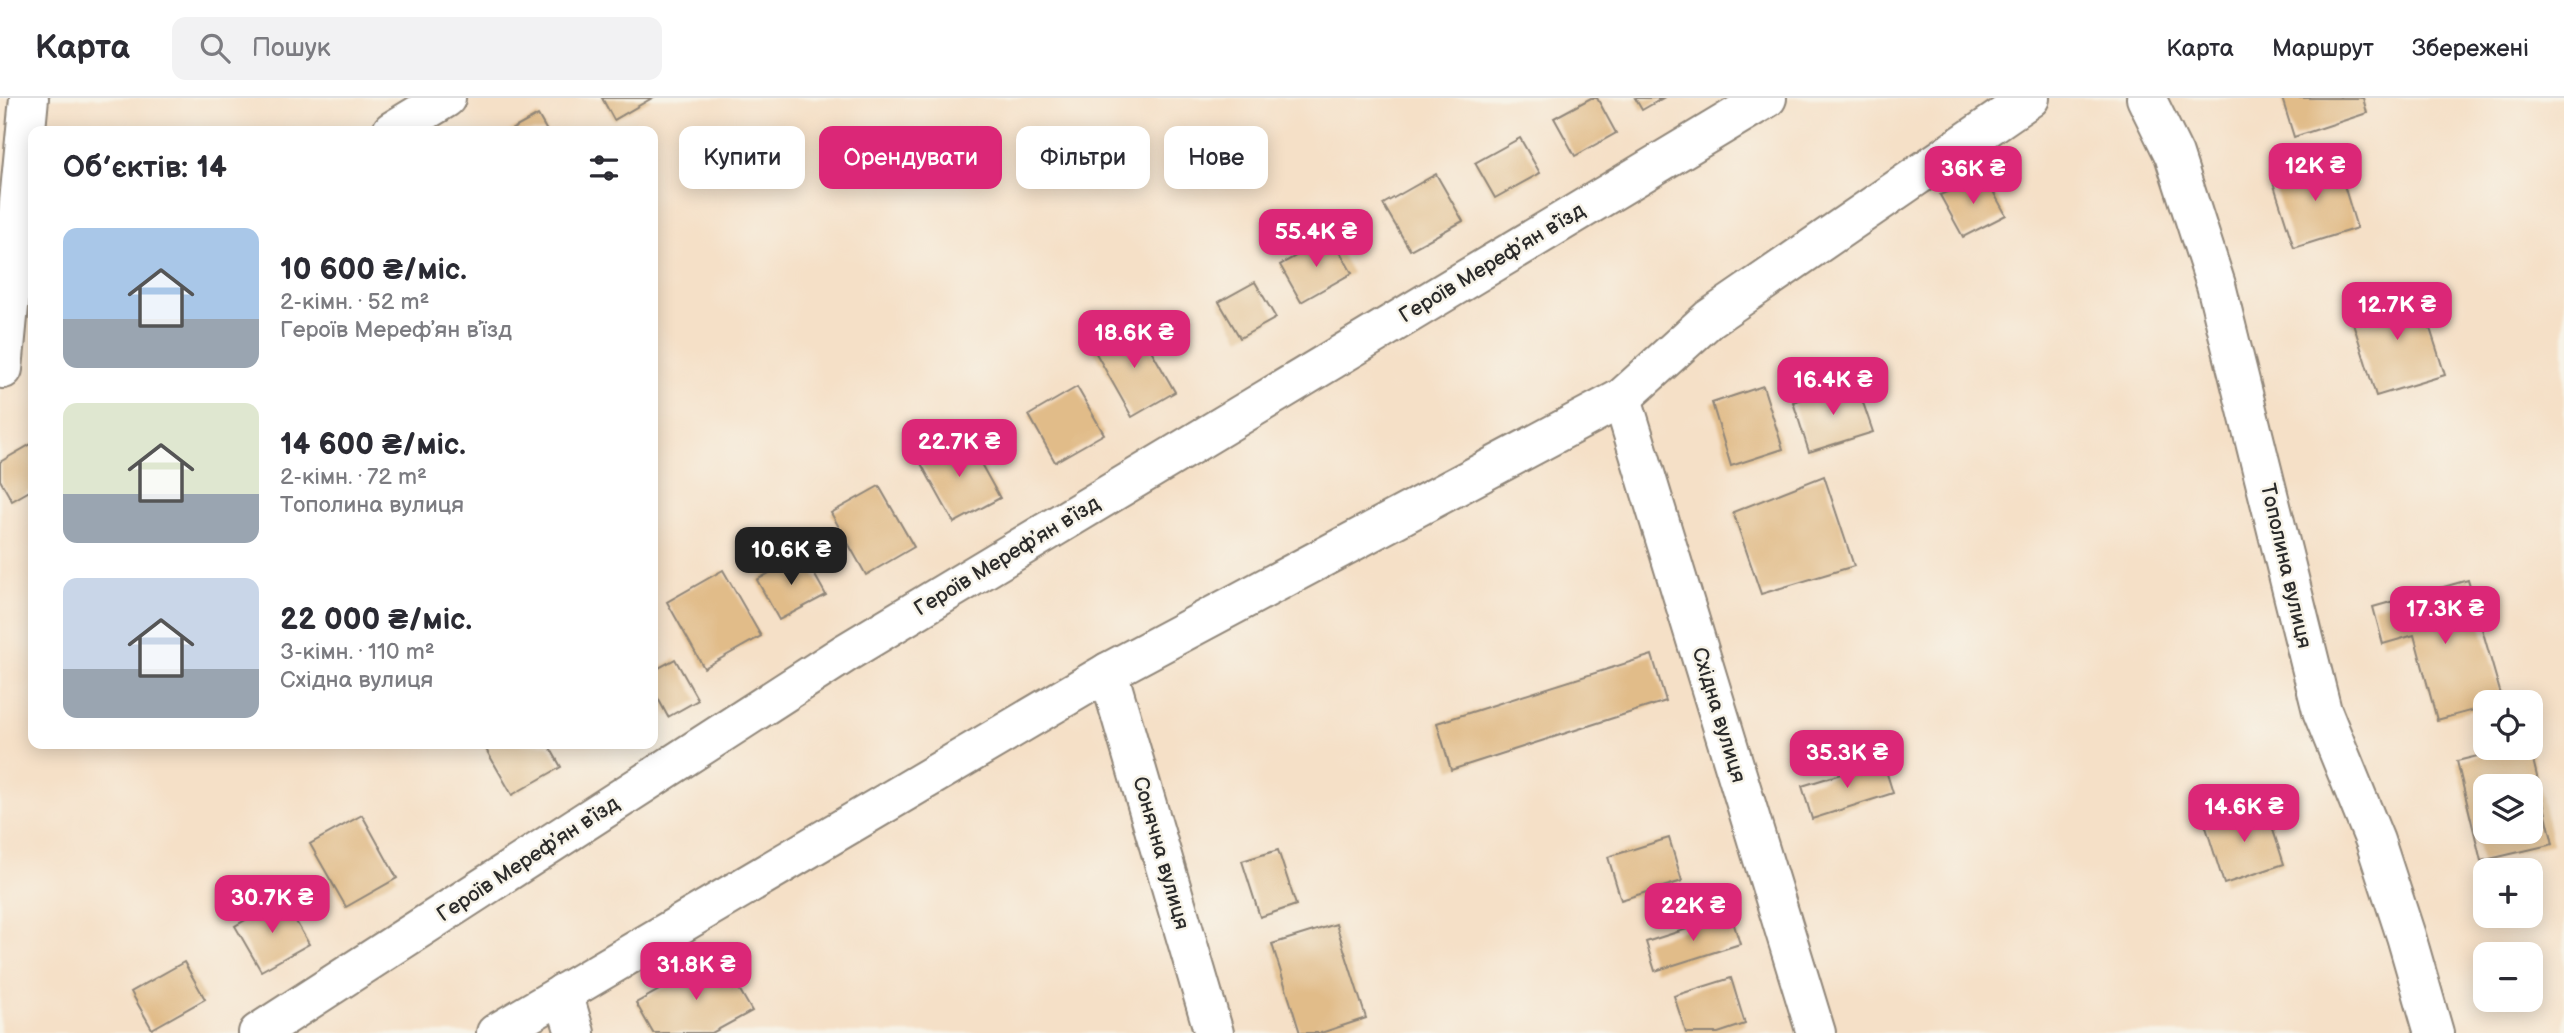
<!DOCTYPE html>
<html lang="uk">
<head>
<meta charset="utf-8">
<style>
  body { margin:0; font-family:"Balsamiq Sans",sans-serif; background:#f2f2f3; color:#2b2b33; height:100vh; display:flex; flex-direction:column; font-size:26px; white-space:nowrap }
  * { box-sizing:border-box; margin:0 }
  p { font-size:23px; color:#7c7c81 }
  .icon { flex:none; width:38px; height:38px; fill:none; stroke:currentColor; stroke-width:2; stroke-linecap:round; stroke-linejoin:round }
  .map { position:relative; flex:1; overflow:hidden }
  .side { position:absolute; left:28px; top:28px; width:630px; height:623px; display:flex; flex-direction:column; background:#fff; border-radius:14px; box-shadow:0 4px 18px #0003 }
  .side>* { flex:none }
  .hud { position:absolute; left:679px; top:28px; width:665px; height:63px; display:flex; gap:14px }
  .tools { position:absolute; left:2473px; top:592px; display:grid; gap:14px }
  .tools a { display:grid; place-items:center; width:70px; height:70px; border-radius:14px; background:#fff; box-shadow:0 4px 18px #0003; font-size:35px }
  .price { position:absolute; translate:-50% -60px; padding:0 16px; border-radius:14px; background:#db2777; color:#fff; font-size:23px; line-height:46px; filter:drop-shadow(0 2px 4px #0008) }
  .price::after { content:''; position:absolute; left:50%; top:42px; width:21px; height:16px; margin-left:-10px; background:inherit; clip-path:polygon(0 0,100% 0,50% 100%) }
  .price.active { background:#222; color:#fff }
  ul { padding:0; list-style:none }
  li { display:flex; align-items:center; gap:21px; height:175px; padding:0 35px }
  li span { display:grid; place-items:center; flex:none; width:196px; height:140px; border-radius:14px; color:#555 }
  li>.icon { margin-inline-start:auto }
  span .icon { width:84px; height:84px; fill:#fffc; stroke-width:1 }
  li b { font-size:30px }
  h2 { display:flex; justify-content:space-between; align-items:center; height:84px; padding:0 35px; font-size:30px }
  .tag { padding:0 24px; border-radius:14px; background:#fff; box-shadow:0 4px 18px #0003; font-size:24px; line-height:63px }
  .tag.active { background:#db2777; color:#fff }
  header { display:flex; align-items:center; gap:42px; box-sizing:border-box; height:98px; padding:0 35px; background:#fff; border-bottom:2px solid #e1e1e2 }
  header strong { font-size:33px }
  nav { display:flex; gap:38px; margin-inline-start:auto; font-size:24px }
  .search { width:490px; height:63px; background:#f2f2f3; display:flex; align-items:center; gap:18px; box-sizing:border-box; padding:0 24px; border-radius:14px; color:#7c7c81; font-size:26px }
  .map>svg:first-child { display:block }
  .building { fill:#e1bc89; fill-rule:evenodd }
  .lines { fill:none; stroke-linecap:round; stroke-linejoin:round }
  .minor-casing { stroke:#908679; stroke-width:42 }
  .minor { stroke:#fff; stroke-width:38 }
  .labels { text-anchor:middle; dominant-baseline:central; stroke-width:5; stroke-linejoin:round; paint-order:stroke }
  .street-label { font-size:21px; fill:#2b2b2b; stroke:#f7f3e8 }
</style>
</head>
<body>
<header>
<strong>Карта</strong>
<div class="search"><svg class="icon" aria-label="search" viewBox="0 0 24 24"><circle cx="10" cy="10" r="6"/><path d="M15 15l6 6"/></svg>Пошук</div>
<nav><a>Карта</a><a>Маршрут</a><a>Збережені</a></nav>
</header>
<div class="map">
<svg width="2564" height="935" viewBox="0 0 2564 935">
  <rect width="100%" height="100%" fill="#f7f3e8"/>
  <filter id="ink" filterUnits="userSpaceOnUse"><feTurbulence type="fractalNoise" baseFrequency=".0143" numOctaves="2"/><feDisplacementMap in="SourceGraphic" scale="14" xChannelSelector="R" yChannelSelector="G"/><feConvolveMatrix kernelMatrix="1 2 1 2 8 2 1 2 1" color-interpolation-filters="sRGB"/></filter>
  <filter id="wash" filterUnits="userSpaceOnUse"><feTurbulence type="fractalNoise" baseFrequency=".00686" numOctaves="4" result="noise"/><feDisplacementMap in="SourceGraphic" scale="28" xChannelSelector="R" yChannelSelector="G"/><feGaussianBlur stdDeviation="1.57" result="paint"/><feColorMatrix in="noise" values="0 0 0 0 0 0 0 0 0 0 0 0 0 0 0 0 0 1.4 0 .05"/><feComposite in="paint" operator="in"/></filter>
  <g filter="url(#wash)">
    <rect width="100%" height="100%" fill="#f5e0c7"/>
    <g id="blocks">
      <g class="building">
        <polygon points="602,0 652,0 614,22"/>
        <polygon points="1591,0 1597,0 1616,35 1575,58 1554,20"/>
        <polygon points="1635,0 1663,0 1642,12"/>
        <polygon points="2282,0 2363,0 2367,15 2294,39"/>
        <polygon points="538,17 547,33 509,33"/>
        <polygon points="1520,40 1540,75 1495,100 1475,65"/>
        <polygon points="2336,61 2357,130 2294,150 2272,81"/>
        <polygon points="1436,76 1463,123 1410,152 1383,106"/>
        <polygon points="1984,77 2006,117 1963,139 1940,97"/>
        <polygon points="1331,138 1352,175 1301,204 1280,167"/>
        <polygon points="1255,184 1276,220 1240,240 1219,204"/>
        <polygon points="2417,190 2445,277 2376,298 2349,212"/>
        <polygon points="1136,226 1175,294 1132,319 1093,250"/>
        <polygon points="1856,284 1873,334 1809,354 1793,304"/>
        <polygon points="1763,288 1783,351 1731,368 1712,305"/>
        <polygon points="1077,289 1104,336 1055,364 1029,317"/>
        <polygon points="965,337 1000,400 954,425 919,362"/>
        <polygon points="33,345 33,391 12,403 0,382 0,364"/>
        <polygon points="1824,378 1854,468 1761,496 1733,414"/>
        <polygon points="879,388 914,449 866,477 831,415"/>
        <polygon points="803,456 826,497 779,522 757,482"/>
        <polygon points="723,472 761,538 704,570 667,504"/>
        <polygon points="2468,482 2503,604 2485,604 2485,609 2437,622 2414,537 2383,546 2373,509"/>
        <polygon points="1652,557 1666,603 1451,672 1437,625"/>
        <polygon points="675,561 698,602 668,619 653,591 653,573"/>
        <polygon points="483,646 548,646 561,669 512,697"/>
        <path d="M2515,649h15l23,97 -72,17 -24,-100zM2485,688h45v45h-45z"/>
        <polygon points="1883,663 1893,695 1812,721 1802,688"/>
        <polygon points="2265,707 2284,766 2224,786 2205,726"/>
        <polygon points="362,717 397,780 346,809 310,746"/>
        <polygon points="1669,740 1682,783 1621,802 1608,759"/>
        <polygon points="1278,752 1296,807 1260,819 1242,763"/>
        <polygon points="283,801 309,846 261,873 235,828"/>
        <polygon points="1731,817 1740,846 1655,873 1646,844"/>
        <polygon points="1336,826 1366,920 1321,935 1300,935 1272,846"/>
        <polygon points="720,858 752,913 712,935 653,935 636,905"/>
        <polygon points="184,864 205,901 152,931 131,894"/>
        <polygon points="1731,880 1745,926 1718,935 1686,935 1674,898"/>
      </g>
    </g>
  </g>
  <g filter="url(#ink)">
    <use href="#blocks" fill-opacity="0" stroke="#908679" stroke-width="2"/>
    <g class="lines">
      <g class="minor-casing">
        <g id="minor">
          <polyline points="2146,0 2174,57 2216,187 2322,613 2375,743 2406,838 2434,935"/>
          <polyline points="392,33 446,0"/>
          <polyline points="3,271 29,0"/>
          <polyline points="1622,300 1816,935"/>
          <polyline points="1108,574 1214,935"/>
          <polyline points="563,895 575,935"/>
          <polyline points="258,935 847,554 1767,0"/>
          <polyline points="496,935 1108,574 1622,300 1709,221 2030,0"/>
        </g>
      </g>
      <use href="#minor" class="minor"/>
    </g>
  </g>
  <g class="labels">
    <g class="street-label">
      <text transform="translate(1492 165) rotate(-31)">Героїв Мерефʼян вʼїзд</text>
      <text transform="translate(1007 458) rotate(-31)">Героїв Мерефʼян вʼїзд</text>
      <text transform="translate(2286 468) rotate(77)">Тополина вулиця</text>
      <text transform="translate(1719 617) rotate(73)">Східна вулиця</text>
      <text transform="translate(1161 755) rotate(74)">Сонячна вулиця</text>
      <text transform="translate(528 761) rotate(-33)">Героїв Мерефʼян вʼїзд</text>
    </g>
  </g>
</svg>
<div class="tools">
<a><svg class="icon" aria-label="locate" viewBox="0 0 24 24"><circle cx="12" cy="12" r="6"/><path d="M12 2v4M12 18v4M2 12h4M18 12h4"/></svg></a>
<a><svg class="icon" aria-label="layers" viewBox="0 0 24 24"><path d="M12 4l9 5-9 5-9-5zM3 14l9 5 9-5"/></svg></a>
<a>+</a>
<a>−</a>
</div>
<b class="price" style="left:2315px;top:105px">12K ₴</b>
<b class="price" style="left:1973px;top:108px">36K ₴</b>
<b class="price" style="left:1316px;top:171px">55.4K ₴</b>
<b class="price" style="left:2397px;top:244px">12.7K ₴</b>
<b class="price" style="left:1134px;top:272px">18.6K ₴</b>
<b class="price" style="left:1833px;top:319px">16.4K ₴</b>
<b class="price" style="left:959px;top:381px">22.7K ₴</b>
<b class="price active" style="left:791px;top:489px">10.6K ₴</b>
<b class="price" style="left:2445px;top:548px">17.3K ₴</b>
<b class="price" style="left:1847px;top:692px">35.3K ₴</b>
<b class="price" style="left:2244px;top:746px">14.6K ₴</b>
<b class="price" style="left:272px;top:837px">30.7K ₴</b>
<b class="price" style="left:1693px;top:845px">22K ₴</b>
<b class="price" style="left:696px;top:904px">31.8K ₴</b>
<div class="hud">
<a class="tag">Купити</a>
<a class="tag active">Орендувати</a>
<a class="tag">Фільтри</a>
<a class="tag">Нове</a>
</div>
<section class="side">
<h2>Об’єктів: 14<svg class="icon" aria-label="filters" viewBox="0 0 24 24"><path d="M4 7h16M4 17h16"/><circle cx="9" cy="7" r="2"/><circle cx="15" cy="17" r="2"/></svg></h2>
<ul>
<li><span style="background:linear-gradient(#a9c7e8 65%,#9aa5b1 0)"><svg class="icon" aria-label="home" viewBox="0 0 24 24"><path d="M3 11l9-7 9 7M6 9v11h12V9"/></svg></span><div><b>10 600 ₴/міс.</b><p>2-кімн. · 52 m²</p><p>Героїв Мерефʼян вʼїзд</p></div></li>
<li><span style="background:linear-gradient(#dfe7d0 65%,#9aa5b1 0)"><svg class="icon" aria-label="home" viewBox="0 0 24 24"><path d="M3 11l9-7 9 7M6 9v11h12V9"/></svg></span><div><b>14 600 ₴/міс.</b><p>2-кімн. · 72 m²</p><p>Тополина вулиця</p></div></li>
<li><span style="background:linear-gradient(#c9d6e8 65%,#9aa5b1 0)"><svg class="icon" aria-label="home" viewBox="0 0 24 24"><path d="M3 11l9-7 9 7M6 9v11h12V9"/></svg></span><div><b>22 000 ₴/міс.</b><p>3-кімн. · 110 m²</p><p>Східна вулиця</p></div></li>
</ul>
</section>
</div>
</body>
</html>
